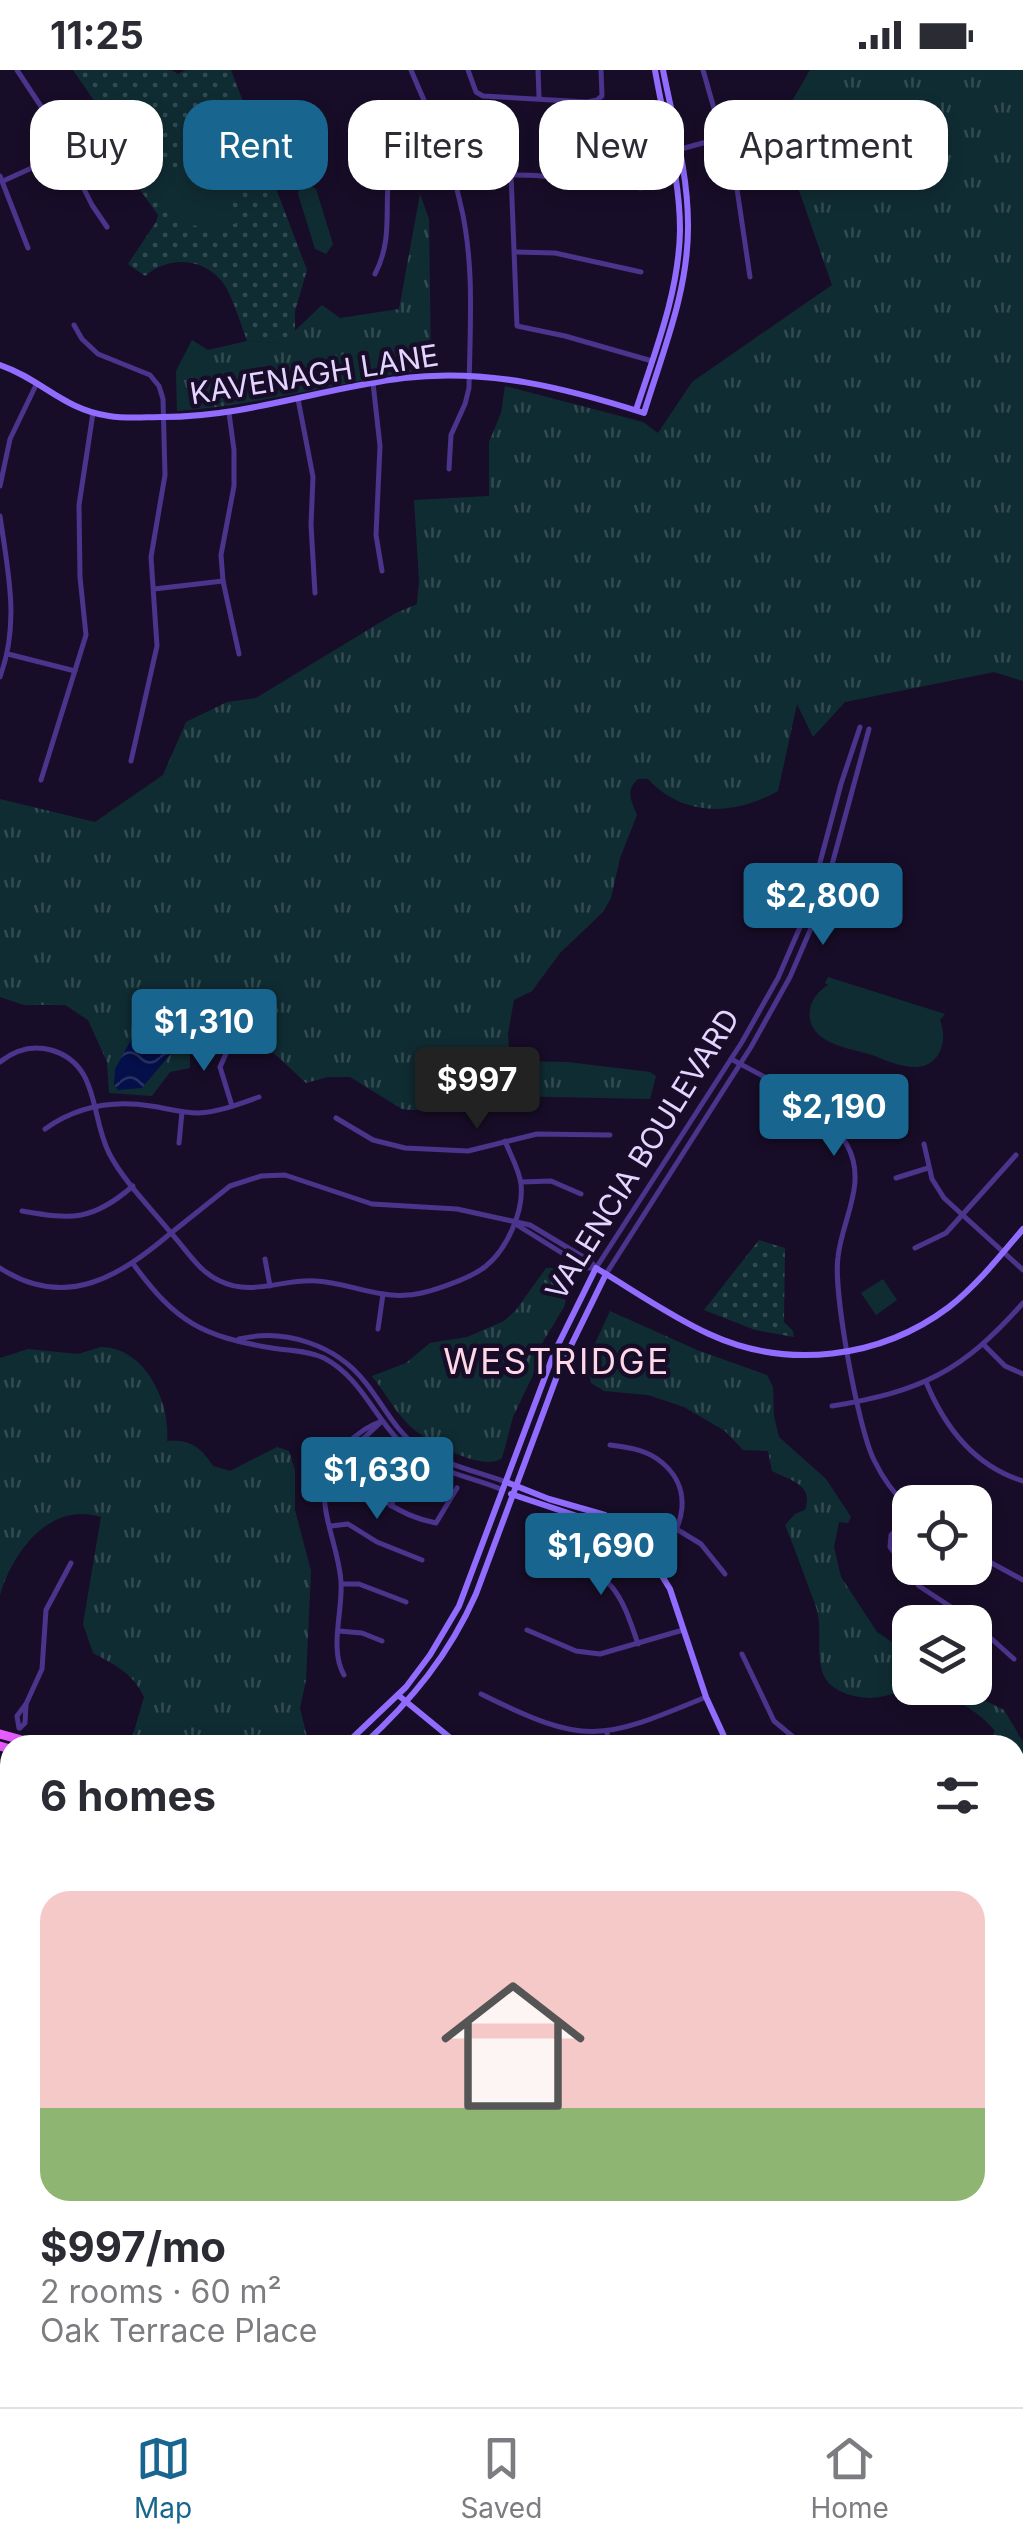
<!DOCTYPE html>
<html lang="en">
<head>
<meta charset="utf-8">
<style>
  body { margin:0; font-family:Inter,sans-serif; background:#f7f7f7; color:#2b2b33; height:100vh; display:flex; flex-direction:column; font-size:38px; white-space:nowrap }
  * { box-sizing:border-box; margin:0 }
  p { font-size:32px; color:#7c7c81 }
  .icon { flex:none; width:55px; height:55px; fill:none; stroke:currentColor; stroke-width:2; stroke-linecap:round; stroke-linejoin:round }
  .map { position:relative; flex:1; overflow:hidden }
  .details { position:absolute; left:0px; top:1665px; width:1025px; height:672px; display:flex; flex-direction:column; background:#fff; border-radius:30px 30px 0 0; box-shadow:0 5px 15px #0003 }
  .details>* { flex:none }
  .hud { position:absolute; left:30px; top:30px; width:965px; height:90px; display:flex; gap:20px }
  .tools { position:absolute; left:892px; top:1415px; display:grid; gap:20px }
  .tools a { display:grid; place-items:center; width:100px; height:100px; border-radius:20px; background:#fff; box-shadow:0 5px 15px #0003; font-size:50px }
  .price { position:absolute; translate:-50% -85px; padding:0 22px; border-radius:10px; background:#18668f; color:#fff; font-size:32px; line-height:65px; filter:drop-shadow(0 2px 5px #0008) }
  .price::after { content:''; position:absolute; left:50%; top:60px; width:30px; height:22px; margin-left:-15px; background:inherit; clip-path:polygon(0 0,100% 0,50% 100%) }
  .price.selected { background:#222; color:#fff }
  ul { padding:0; list-style:none }
  li { display:grid; align-content:center; gap:20px; height:530px; padding:0 40px }
  li+li { border-top:2px solid #e1e1e2 }
  li span { display:grid; place-items:center; height:310px; border-radius:30px; color:#555 }
  li>.icon { margin-inline-start:auto }
  span .icon { width:180px; height:180px; fill:#fffc; stroke-width:1 }
  li b { font-size:42px }
  h2 { display:flex; justify-content:space-between; align-items:center; height:120px; padding:0 40px; font-size:42px }
  .tag { padding:0 35px; border-radius:30px; background:#fff; box-shadow:0 5px 15px #0003; font-size:35px; line-height:90px }
  .tag.selected { background:#18668f; color:#fff }
  .status { display:flex; justify-content:space-between; align-items:center; height:70px; padding:0 50px; background:#fff; direction:ltr }
  .status svg { height:28px; fill:currentColor }
  .tabs { display:flex; justify-content:space-around; align-items:center; height:140px; border-top:2px solid #e1e1e2; background:#fff; font-size:28px; color:#7c7c81 }
  .tabs a { display:grid; justify-items:center; gap:5px }
  .tabs .selected { color:#18668f }
  .map>svg:first-child { display:block }
  .grass { fill:url(#grass-tufts) }
  .park { fill:url(#park-dots) }
  .pitch { fill:#102c33 }
  .water { fill:url(#water-waves) }
  .lines { fill:none; stroke-linecap:round; stroke-linejoin:round }
  .street { stroke:#4b348c; stroke-width:5 }
  .secondary { stroke:#916cff; stroke-width:6 }
  .primary { stroke:#e75cff; stroke-width:9 }
  .highway { stroke:#ff507c; stroke-width:10 }
  .labels { text-anchor:middle; dominant-baseline:central; stroke-width:9; stroke-linejoin:round; paint-order:stroke }
  .street-label { font-size:30px; fill:#e3d5ff; stroke:#180d28 }
  .quarter-label { font-size:35px; letter-spacing:2.5px; fill:#ffd7e7; stroke:#180d28 }
</style>
</head>
<body>
<div class="status"><b>11:25</b><svg viewBox="0 0 49 12"><path d="M0 12V9h3v3zM5 12V6h3v6zM10 12V3h3v9zM15 12V0h3v12zM26 1h20v11H26zM47 4h2v5h-2z"/></svg></div>
<div class="map">
<svg width="1023" height="2337" viewBox="0 0 1023 2337">
  <defs>
    <pattern id="grass-tufts" width="24" height="20" patternUnits="userSpaceOnUse" patternTransform="scale(2.5)"><rect width="24" height="20" fill="#102c33"/><path d="M3 7l-1-3M5 7V3M7 7l1-3M15 17l-1-3M17 17v-4M19 17l1-3" fill="none" stroke="#334a52"/></pattern>
    <pattern id="park-dots" width="8" height="8" patternUnits="userSpaceOnUse" patternTransform="scale(2.5)"><rect width="8" height="8" fill="#102c33"/><path d="M2 2h.1M6 6h.1" fill="none" stroke="#334a52" stroke-width="1.8" stroke-linecap="round"/></pattern>
    <pattern id="water-waves" width="16" height="10" patternUnits="userSpaceOnUse" patternTransform="scale(2.5)"><rect width="16" height="10" fill="#050f49"/><path d="M0 5q4-4 8 0t8 0" fill="none" stroke="#293164"/></pattern>
  </defs>
  <rect width="100%" height="100%" fill="#180d28"/>
  <g class="grass">
    <path d="M810,0h213v611l-29,-9 -149,30 -32,35 -16,-33 -19,87c-43,24 -94,27 -130,-12h-10c-13,12 -7,21 -1,36l-17,43 -9,40 -8,14 -43,41 -28,38 -18,9 -6,33 2,28 57,1 83,10 6,4 -6,23 -144,-3 1,8 -37,6h-59l-9,-1 -52,-32h-22l-22,6 -31,-29 -28,-6 -11,-8 -21,-34 -9,2 -16,27v33l-20,4 -18,24 -43,-3 -2,-31 -19,-42 -23,-15h-41l-24,-8v-198l95,23 68,-47 23,-53 41,-20 29,-4 138,-84 23,-10 2,-24 -5,-80 75,-4v-54l12,-29 4,-27 138,36 15,11 34,-51 140,-97 -55,-158z"/>
    <path d="M420,124l9,25 2,150c-85,11 -168,36 -254,42l-1,-40 16,-31 16,10 39,-9 35,2 40,-38 18,13 59,-9z"/>
    <path d="M546,1198h6l19,13 -7,26 -23,38 -8,30 -20,42 -11,41c-18,15 -77,-17 -92,-32 -15,-14 -25,-34 -38,-50l34,-13 24,-20 37,-6 37,-16 12,-11z"/>
    <path d="M610,1241l87,39 70,25 6,12 1,29 5,21 47,42 25,38 -3,6 -9,-1 -5,25 7,30 36,55 33,22v34h50l44,22 19,32v89l-8,16v-102h-29l9,-14c-13,-17 -46,-40 -67,-33 -35,-14 -39,4 -68,-1 -61,-10 -31,-57 -45,-93 -10,-26 -19,-53 -30,-79l10,-11 10,-4c9,-26 -14,-29 -33,-39l-4,-20 -25,-1 -18,-19 -41,-24 -36,-12 -44,-4 -13,-8 -4,-22z"/>
    <path d="M101,1277c44,0 70,56 66,94 23,-2 34,6 46,25l17,5 47,-24 12,4 6,19v40l16,61 -5,109 -6,28 9,37h-179l14,-48c-11,-24 -29,-32 -51,-44l-10,-29 18,-107c-51,-16 -88,34 -101,78v-237l28,-9 50,5z"/>
    <polygon points="1023,2124 1023,2337 962,2337 964,2328 1015,2328 1015,2152"/>
    <polygon points="10,2233 10,2328 46,2328 51,2337 0,2337 0,2243"/>
    <polygon points="269,2328 492,2328 506,2337 275,2337"/>
    <polygon points="691,2328 868,2328 865,2337 696,2337 696,2331"/>
  </g>
  <g class="park">
    <path d="M73,0h98l7,4 8,-4h45l76,200 -12,41v22l-13,10 -35,-2c-6,-17 -12,-36 -20,-52 -18,-31 -56,-35 -82,-13l-17,-12 28,-42 2,-7 -33,-46 -30,-67z"/>
    <polygon points="759,1170 785,1178 784,1252 793,1261 794,1267 755,1260 704,1240"/>
  </g>
  <g class="pitch">
    <path d="M207,85l9,5 23,62c-41,15 -78,-2 -95,-42z"/>
    <polygon points="306,112 316,119 333,174 326,184 315,179 298,124 299,118"/>
    <path d="M828,907l117,37 -5,6c8,20 1,45 -23,47 -15,1 -32,-7 -45,-12 -24,-7 -67,-12 -62,-46 2,-11 9,-18 18,-24l-3,-2z"/>
    <polygon points="883,1209 897,1230 876,1245 861,1223"/>
  </g>
  <polygon class="water" points="172,922 186,925 174,980 142,1018 118,1020 114,1014 115,999 146,943"/>
  <g class="lines">
    <g class="street">
      <polyline points="17,0 48,47 92,135 107,157"/>
      <path d="M411,0c18,43 39,86 49,132 15,60 10,125 9,186l-4,16 -14,31 -2,34"/>
      <polyline points="468,0 476,22 483,26 587,32 597,30 602,26 601,0"/>
      <polyline points="538,0 539,27"/>
      <polyline points="703,0 737,119 750,207"/>
      <polyline points="681,79 721,68"/>
      <polyline points="511,104 517,256 565,266 652,291"/>
      <polyline points="0,106 28,178"/>
      <polyline points="3,111 65,83"/>
      <path d="M456,112c60,-16 124,-1 185,6"/>
      <polyline points="516,182 555,183 641,202"/>
      <path d="M375,204c31,-59 -17,-111 59,-148"/>
      <polyline points="74,255 82,269 98,284 150,305 159,316 163,329 165,405 151,487 157,576 131,691"/>
      <polyline points="373,313 380,376 376,465 382,501"/>
      <polyline points="298,329 313,407 311,455 315,523"/>
      <polyline points="229,343 234,380 234,416 221,485 223,511 239,584"/>
      <polyline points="0,416 10,369 37,313"/>
      <path d="M0,446c8,56 20,107 0,161"/>
      <polyline points="154,519 223,511"/>
      <polyline points="8,584 75,601"/>
      <polyline points="41,710 86,565 80,507 79,435 93,343"/>
      <polyline points="229,977 220,997 232,1036"/>
      <path d="M731,989c40,22 93,45 116,86 21,38 -5,74 -9,112 -5,34 20,171 36,203 9,19 21,35 36,49"/>
      <path d="M0,992c15,-12 33,-17 51,-12 49,14 39,66 58,103 15,29 42,55 62,80 -51,43 -105,78 -171,35"/>
      <polyline points="336,1048 373,1070 405,1078 468,1081 537,1064 610,1065"/>
      <path d="M45,1059c31,-22 68,-29 106,-23 15,2 31,7 47,7 21,-1 41,-9 61,-16"/>
      <path d="M505,1071c5,13 14,28 16,43 3,27 -14,65 -35,82 -14,12 -59,28 -78,29 -31,3 -60,-12 -91,-14 -33,-3 -65,16 -97,0 -21,-9 -34,-32 -49,-48l59,-47 31,-10 24,-1 87,29 85,5 73,16 60,36 6,7"/>
      <polyline points="179,1073 182,1042"/>
      <polyline points="924,1074 932,1109 944,1128 1023,1200"/>
      <polyline points="896,1108 928,1098"/>
      <polyline points="522,1112 551,1111 581,1124"/>
      <path d="M22,1141c51,9 70,10 111,-25"/>
      <polyline points="517,1155 586,1198 596,1198"/>
      <polyline points="915,1178 946,1163 1016,1085"/>
      <polyline points="265,1189 270,1216"/>
      <path d="M134,1195c42,57 67,71 138,83 17,3 35,2 52,10 38,20 51,62 82,90 27,24 64,28 97,42"/>
      <polyline points="596,1198 742,972 778,908 807,841 841,714 860,657"/>
      <polyline points="606,1204 751,977 790,907 821,835 869,659"/>
      <polyline points="378,1259 383,1224"/>
      <path d="M239,1269c46,-11 97,6 126,43 18,22 30,49 54,66 24,16 59,24 87,34"/>
      <polyline points="984,1275 1005,1296 1023,1304"/>
      <path d="M926,1312c19,46 48,84 97,99"/>
      <path d="M832,1336c90,-15 130,-34 191,-103"/>
      <polyline points="355,1371 363,1369 382,1351"/>
      <path d="M610,1375c16,2 32,4 46,13 40,27 30,74 -3,101"/>
      <path d="M337,1387c29,31 56,58 99,66l21,-35"/>
      <polyline points="391,1436 400,1412 413,1395"/>
      <polyline points="910,1447 891,1465 890,1477 919,1516 974,1552"/>
      <polyline points="331,1456 348,1454 377,1472 422,1490"/>
      <polyline points="678,1460 701,1474 725,1504"/>
      <polyline points="975,1484 1023,1510"/>
      <path d="M559,1485c54,21 61,35 79,89"/>
      <polyline points="342,1514 359,1514 406,1532"/>
      <polyline points="975,1554 1014,1589"/>
      <polyline points="527,1560 576,1581 600,1584 683,1560"/>
      <polyline points="339,1561 362,1563 382,1571"/>
      <polyline points="742,1584 774,1651 803,1675"/>
      <path d="M344,1605c-15,-26 -1,-64 -3,-93 -2,-33 -21,-68 -16,-101 4,-26 34,-52 57,-60"/>
      <path d="M481,1624c105,52 119,47 225,3"/>
      <polyline points="19,1658 17,1646 26,1634 42,1599 46,1540 71,1493"/>
      <polyline points="20,1658 25,1653 26,1634"/>
      <polyline points="607,1662 608,1675"/>
      <polyline points="3,2199 10,2190"/>
      <polyline points="700,2337 702,2328"/>
    </g>
    <g class="secondary">
      <path d="M0,295c41,14 64,45 109,51 18,3 36,1 54,1 83,0 159,-29 241,-39 83,-10 162,10 240,35 19,-62 45,-124 44,-189 0,-52 -15,-103 -25,-154"/>
      <path d="M636,340c19,-58 43,-118 44,-180 0,-54 -16,-107 -25,-160"/>
      <polyline points="506,1412 549,1429 605,1445 646,1480 670,1519 706,1627 728,1675"/>
      <polyline points="511,1424 622,1461"/>
      <polyline points="398,1625 459,1675"/>
      <path d="M345,1675l61,-58 24,-32 29,-49 95,-253 42,-85c37,22 74,48 113,66 78,36 171,25 240,-27 28,-22 51,-51 74,-78"/>
      <path d="M363,1675c49,-45 86,-90 113,-151l84,-226 46,-94"/>
      <polyline points="0,2197 10,2204"/>
      <polyline points="88,2328 95,2337"/>
    </g>
    <g class="primary">
      <polyline points="0,1664 40,1675"/>
      <polyline points="0,1676 10,1679"/>
      <polyline points="0,2099 10,2082"/>
      <polyline points="607,2328 621,2337"/>
      <polyline points="627,2328 641,2337"/>
    </g>
    <g class="highway">
      <polyline points="0,1888 10,1894"/>
      <polyline points="0,1922 10,1929"/>
      <polyline points="0,1946 10,1953"/>
      <polyline points="0,1977 10,1976"/>
      <polyline points="0,2054 10,2064"/>
      <polyline points="0,2068 10,2070"/>
      <polyline points="532,2328 545,2337"/>
      <polyline points="565,2328 578,2337"/>
    </g>
  </g>
  <g class="labels">
    <g class="street-label">
      <text transform="translate(314 304) rotate(-9)">KAVENAGH LANE</text>
      <text transform="translate(642 1084) rotate(-58)">VALENCIA BOULEVARD</text>
    </g>
    <g class="quarter-label">
      <text x="557" y="1291">WESTRIDGE</text>
    </g>
  </g>
</svg>
<div class="tools">
<a><svg class="icon" aria-label="locate" viewBox="0 0 24 24"><circle cx="12" cy="12" r="6"/><path d="M12 2v4M12 18v4M2 12h4M18 12h4"/></svg></a>
<a><svg class="icon" aria-label="layers" viewBox="0 0 24 24"><path d="M12 4l9 5-9 5-9-5zM3 14l9 5 9-5"/></svg></a>
</div>
<b class="price" style="left:823px;top:878px">$2,800</b>
<b class="price" style="left:204px;top:1004px">$1,310</b>
<b class="price selected" style="left:477px;top:1062px">$997</b>
<b class="price" style="left:834px;top:1089px">$2,190</b>
<b class="price" style="left:377px;top:1452px">$1,630</b>
<b class="price" style="left:601px;top:1528px">$1,690</b>
<div class="hud">
<a class="tag">Buy</a>
<a class="tag selected">Rent</a>
<a class="tag">Filters</a>
<a class="tag">New</a>
<a class="tag">Apartment</a>
</div>
<section class="details">
<h2>6 homes<svg class="icon" aria-label="filters" viewBox="0 0 24 24"><path d="M4 7h16M4 17h16"/><circle cx="9" cy="7" r="2"/><circle cx="15" cy="17" r="2"/></svg></h2>
<ul>
<li><span style="background:linear-gradient(#f6c9c9 70%,#8fb573 0)"><svg class="icon" aria-label="home" viewBox="0 0 24 24"><path d="M3 11l9-7 9 7M6 9v11h12V9"/></svg></span><div><b>$997/mo</b><p>2 rooms · 60 m²</p><p>Oak Terrace Place</p></div></li>
</ul>
</section>
</div>
<nav class="tabs">
<a class="selected"><svg class="icon" aria-label="map" viewBox="0 0 24 24"><path d="M3 6l6-2 6 2 6-2v14l-6 2-6-2-6 2zM9 4v14M15 6v14"/></svg>Map</a>
<a><svg class="icon" aria-label="saved" viewBox="0 0 24 24"><path d="M7 4h10v16l-5-4-5 4z"/></svg>Saved</a>
<a><svg class="icon" aria-label="home" viewBox="0 0 24 24"><path d="M3 11l9-7 9 7M6 9v11h12V9"/></svg>Home</a>
</nav>
</body>
</html>
